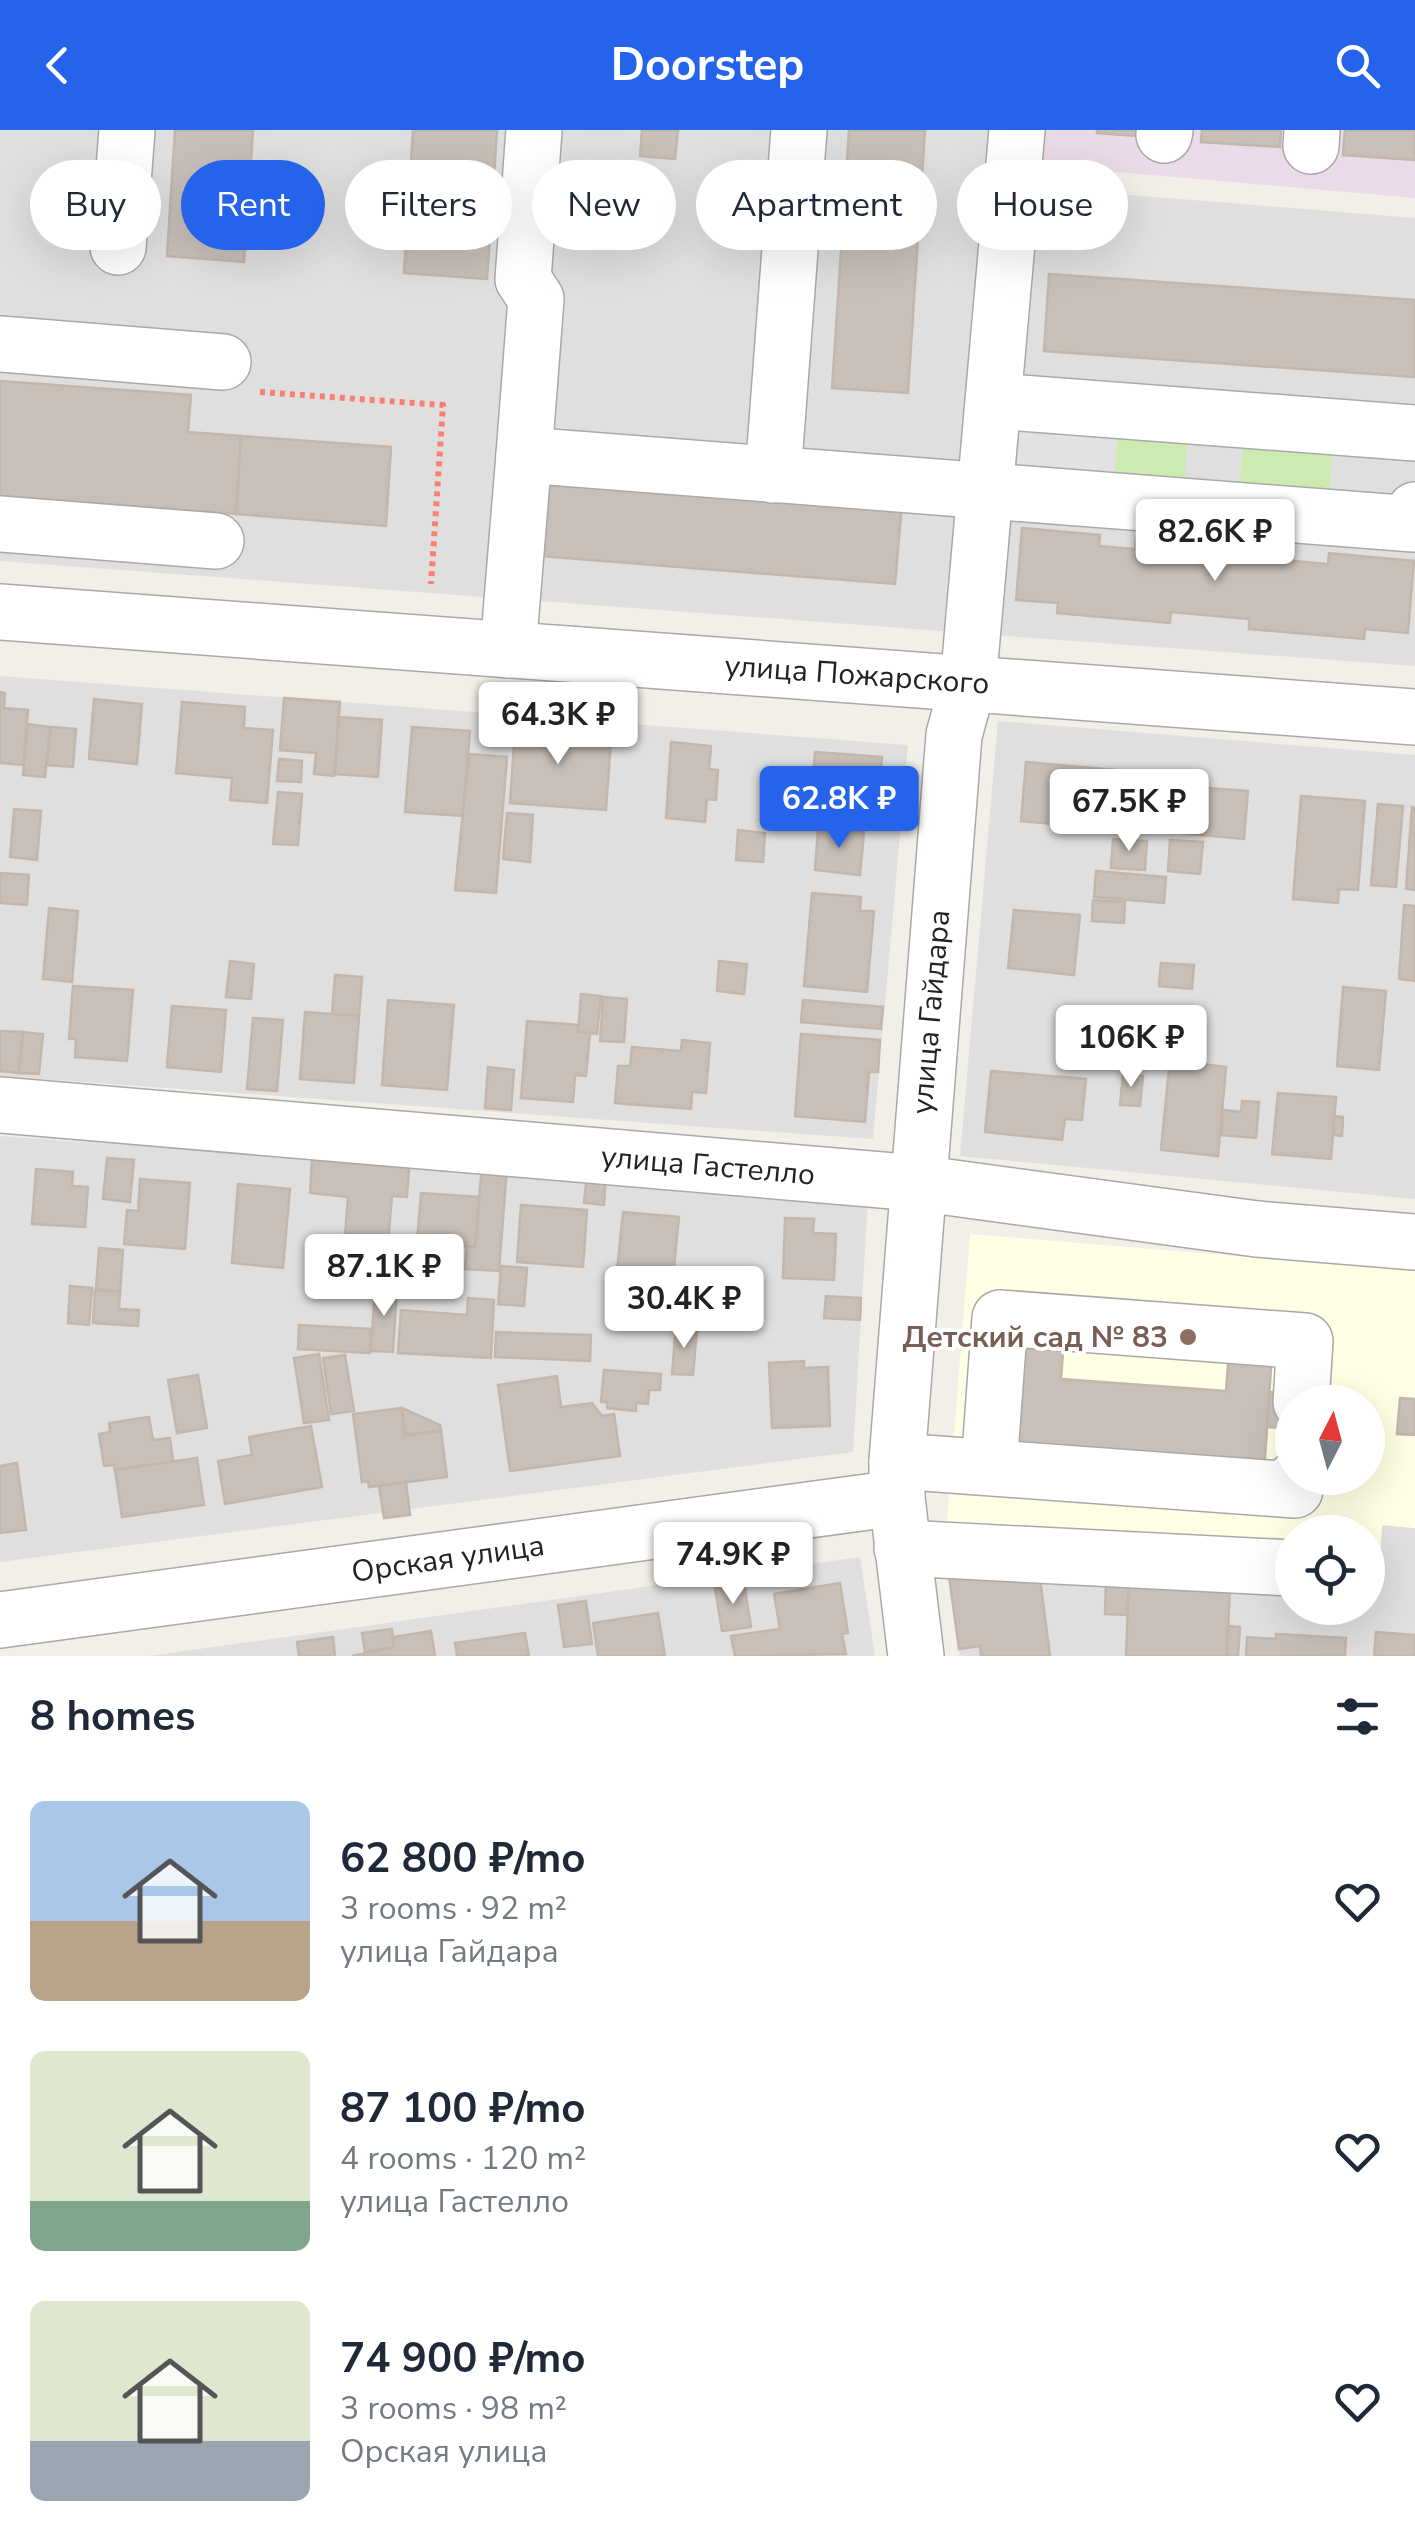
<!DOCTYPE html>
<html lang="en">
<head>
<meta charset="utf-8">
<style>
  body { margin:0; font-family:"Nunito Sans",sans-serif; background:#f2f2f3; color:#1f2937; height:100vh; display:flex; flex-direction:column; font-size:38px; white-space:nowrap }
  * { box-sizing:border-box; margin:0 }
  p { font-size:32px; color:#747a83 }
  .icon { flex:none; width:55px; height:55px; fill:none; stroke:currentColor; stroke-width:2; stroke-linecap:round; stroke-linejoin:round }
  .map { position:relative; height:1526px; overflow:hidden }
  .details { display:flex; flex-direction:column; background:#fff; flex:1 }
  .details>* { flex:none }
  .top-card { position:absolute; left:30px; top:30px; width:1355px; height:90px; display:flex; gap:20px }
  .needle { width:65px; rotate:6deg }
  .fabs { position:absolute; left:1275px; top:1255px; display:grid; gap:20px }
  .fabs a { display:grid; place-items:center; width:110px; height:110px; border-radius:50%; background:#fff; box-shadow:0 10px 40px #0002; font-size:50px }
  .price { position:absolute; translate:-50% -85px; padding:0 22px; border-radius:10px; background:#fff; color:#222; font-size:32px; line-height:65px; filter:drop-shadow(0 2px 5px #0008) }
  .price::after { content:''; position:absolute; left:50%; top:60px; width:30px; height:22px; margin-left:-15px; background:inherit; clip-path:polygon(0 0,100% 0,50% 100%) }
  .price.active { background:#2563eb; color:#fff }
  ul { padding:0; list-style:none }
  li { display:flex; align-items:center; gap:30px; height:250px; padding:0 30px }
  li span { display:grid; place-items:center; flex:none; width:280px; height:200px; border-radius:15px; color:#555 }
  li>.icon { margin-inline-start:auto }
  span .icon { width:120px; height:120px; fill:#fffc; stroke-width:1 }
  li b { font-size:42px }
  h2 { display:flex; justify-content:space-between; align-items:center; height:120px; padding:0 30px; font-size:42px }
  .pill { padding:0 35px; border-radius:45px; background:#fff; box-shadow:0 10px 40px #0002; font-size:35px; line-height:90px }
  .pill.active { background:#2563eb; color:#fff }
  header { display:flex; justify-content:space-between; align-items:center; height:130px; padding:0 30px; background:#2563eb; color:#fff; font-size:45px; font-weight:700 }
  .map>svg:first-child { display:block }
  .residential { fill:#e0dfdf }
  .industrial { fill:#ebdbe8 }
  .education { fill:#ffffe5; fill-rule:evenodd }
  .grass { fill:#cdebb0 }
  .parking { fill:#e2e2e2 }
  .building { fill:#c7bfb8; stroke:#c4b6ab; stroke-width:2.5 }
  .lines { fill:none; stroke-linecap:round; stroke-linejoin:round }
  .minor-casing { stroke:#a9a9a9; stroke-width:58 }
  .path { stroke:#fa8072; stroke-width:6; stroke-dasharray:5 5; stroke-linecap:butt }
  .minor { stroke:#fff; stroke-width:55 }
  .education-dot { fill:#8d6e63; stroke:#fff; stroke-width:4 }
  .labels { text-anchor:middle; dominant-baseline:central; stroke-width:8; stroke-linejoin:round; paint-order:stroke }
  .street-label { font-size:30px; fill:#222; stroke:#fff }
  .education-label { font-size:30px; font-weight:bold; fill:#785e54; stroke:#fff; text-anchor:end }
</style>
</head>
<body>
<header><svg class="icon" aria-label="back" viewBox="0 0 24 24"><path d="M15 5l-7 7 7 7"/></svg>Doorstep<svg class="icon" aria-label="search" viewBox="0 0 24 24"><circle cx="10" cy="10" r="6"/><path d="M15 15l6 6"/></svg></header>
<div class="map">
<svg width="1415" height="1526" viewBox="0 0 1415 1526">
  <rect width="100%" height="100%" fill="#f2efe9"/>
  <g class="residential">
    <polygon points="0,0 997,0 956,502 0,431"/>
    <polygon points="1033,57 1415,88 1415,536 993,505"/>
    <polygon points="0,546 908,615 873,1009 0,946"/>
    <polygon points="998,591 1415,625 1415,1069 960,1026"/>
    <polygon points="0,1006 868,1069 853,1322 0,1432"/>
    <polygon points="1382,1395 1415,1398 1415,1526 960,1526 949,1446 1292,1458 1292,1478 1368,1478 1368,1462 1378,1462"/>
    <polygon points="860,1427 875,1526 149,1526"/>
  </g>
  <polygon class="industrial" points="1040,0 1415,0 1415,68 1037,35"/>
  <path class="education" d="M970,1104l445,37v257l-33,-3 -2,34 -12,-1v-26h-76v22l-346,-19zM1292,1272h76v76h-76z"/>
  <g class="grass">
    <polygon points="1118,294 1188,299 1184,361 1114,356"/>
    <polygon points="1244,303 1333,310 1329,371 1239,364"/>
  </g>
  <polygon class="parking" points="1017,286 1118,294 1113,356 1012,349"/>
  <g class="building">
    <polygon points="175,0 253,0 244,132 167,126"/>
    <polygon points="413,0 497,0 487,149 404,143"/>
    <polygon points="642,0 678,0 675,29 640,26"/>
    <polygon points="925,0 908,263 832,258 849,0"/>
    <polygon points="1097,0 1136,0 1136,6 1097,3"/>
    <polygon points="1202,0 1281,0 1280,17 1201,12"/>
    <polygon points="1345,0 1415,0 1415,30 1343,25"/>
    <polygon points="1049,144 1415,170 1415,247 1044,221"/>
    <polygon points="0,251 191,265 188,302 241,306 236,384 0,366"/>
    <polygon points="241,306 391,317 386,396 236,384"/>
    <polygon points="534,345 902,374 895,454 528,425"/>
    <polygon points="1022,398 1100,405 1099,416 1135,419 1136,408 1294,420 1293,431 1328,434 1329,423 1414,431 1408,503 1365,499 1364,509 1249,499 1249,489 1171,482 1170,493 1057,483 1058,473 1016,470"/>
    <polygon points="0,562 5,563 4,578 28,580 23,635 0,633"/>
    <polygon points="284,568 340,572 334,646 314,644 316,623 280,620"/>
    <polygon points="94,569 142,574 137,634 89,629"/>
    <polygon points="182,572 245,577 244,598 273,600 267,673 230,670 232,648 176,643"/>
    <polygon points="516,585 558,588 557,606 611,610 606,680 510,673"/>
    <polygon points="339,587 382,590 378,647 335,644"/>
    <polygon points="28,594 50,597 45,647 23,645"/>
    <polygon points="51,597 76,599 73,637 47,635"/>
    <polygon points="412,597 470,601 463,686 405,682"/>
    <polygon points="671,612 711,616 709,639 718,640 716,670 707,669 705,692 666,688"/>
    <polygon points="815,622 882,627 877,690 810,685"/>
    <polygon points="469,624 507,627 496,763 455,760"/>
    <polygon points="279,629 302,631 301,652 277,651"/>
    <polygon points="1026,632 1126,641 1121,700 1021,691"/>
    <polygon points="1195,657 1248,661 1244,709 1181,703 1184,669 1194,670"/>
    <polygon points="278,662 302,664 298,715 273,714"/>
    <polygon points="1301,666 1365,671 1358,760 1339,759 1338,773 1293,769"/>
    <polygon points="1378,674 1403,676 1396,757 1371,755"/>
    <polygon points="1412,677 1415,678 1415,760 1406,759"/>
    <polygon points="14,679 41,681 37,730 10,727"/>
    <polygon points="507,683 533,685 530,732 503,729"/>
    <polygon points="818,699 864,702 860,745 815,740"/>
    <polygon points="738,700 765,703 763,732 736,730"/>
    <polygon points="1113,709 1147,711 1145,740 1111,738"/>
    <polygon points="1170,710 1203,712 1200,744 1168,741"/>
    <polygon points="1096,741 1166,747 1164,773 1094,767"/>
    <polygon points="0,743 29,745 27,775 0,773"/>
    <polygon points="812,763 861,767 860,781 874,781 867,862 804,856"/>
    <polygon points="1093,770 1125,772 1124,793 1092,791"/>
    <polygon points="1404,775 1415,776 1415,851 1399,849"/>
    <polygon points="49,778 78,781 72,852 43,849"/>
    <polygon points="1014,780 1080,785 1074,845 1008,838"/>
    <polygon points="230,831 254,834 251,869 226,867"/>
    <polygon points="719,831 747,834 744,864 717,861"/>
    <polygon points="1161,833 1194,835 1192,859 1159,856"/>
    <polygon points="335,845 362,847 359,886 332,884"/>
    <polygon points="73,856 133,860 127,931 75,927 76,909 69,909"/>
    <polygon points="1343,857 1386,861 1379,940 1337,936"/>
    <polygon points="581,864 601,866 597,904 578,902"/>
    <polygon points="603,867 627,869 624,912 600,911"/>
    <polygon points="388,870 454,875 447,960 382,955"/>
    <polygon points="803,870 883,877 881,899 801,892"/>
    <polygon points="172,876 226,880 221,942 167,937"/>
    <polygon points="305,882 359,886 354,953 300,949"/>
    <polygon points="253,888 283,890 277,961 247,959"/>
    <polygon points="527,891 578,895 578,902 590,903 586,946 575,945 573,972 521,968"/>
    <polygon points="1127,899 1154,901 1153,914 1126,912"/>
    <polygon points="0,901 23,902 19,943 0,941"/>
    <polygon points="23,902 43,904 39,944 19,943"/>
    <polygon points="801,904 880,910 878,942 869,942 865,992 795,986"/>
    <polygon points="682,910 710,913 706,963 692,962 691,979 615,973 618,936 630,936 632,917 681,921"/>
    <polygon points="1093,910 1124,913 1122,930 1091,927"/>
    <polygon points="1171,917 1204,921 1203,934 1226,937 1218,1026 1161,1020"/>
    <polygon points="488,937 514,940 511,980 485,978"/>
    <polygon points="991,941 1086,949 1082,990 1065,989 1062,1010 985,1002"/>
    <polygon points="1123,944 1143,946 1140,976 1120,975"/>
    <polygon points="1278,963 1336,967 1331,1029 1272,1024"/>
    <polygon points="1242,971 1259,972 1256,1008 1221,1005 1223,980 1241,982"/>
    <polygon points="1334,986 1343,987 1342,1006 1333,1005"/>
    <polygon points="107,1028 134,1030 130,1072 103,1069"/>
    <polygon points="312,1030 409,1038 407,1067 392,1066 387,1124 384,1124 383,1136 348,1133 344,1120 348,1067 310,1063"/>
    <polygon points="482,1035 507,1037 499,1141 465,1139 467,1116 475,1117"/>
    <polygon points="36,1039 73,1042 72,1056 88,1057 85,1097 32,1094"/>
    <polygon points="587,1043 606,1045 604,1075 584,1073"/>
    <polygon points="140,1049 190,1053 185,1119 124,1114 127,1080 138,1081"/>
    <polygon points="238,1054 290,1059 283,1138 232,1133"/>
    <polygon points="421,1063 479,1067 475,1117 417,1112"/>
    <polygon points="521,1075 587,1080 583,1137 517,1132"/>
    <polygon points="623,1082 679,1087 672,1156 616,1151"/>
    <polygon points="785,1088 814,1089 813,1103 836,1104 834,1150 783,1148"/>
    <polygon points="99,1118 123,1120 120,1162 96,1159"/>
    <polygon points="501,1136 527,1138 524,1176 498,1174"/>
    <polygon points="704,1153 732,1155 730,1181 701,1179"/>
    <polygon points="70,1156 92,1158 89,1195 68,1193"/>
    <polygon points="375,1156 397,1157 393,1222 371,1221"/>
    <polygon points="673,1159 700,1161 697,1194 671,1192"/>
    <polygon points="95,1160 120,1162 119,1179 139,1180 138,1196 93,1193"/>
    <polygon points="826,1166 861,1168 860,1190 824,1188"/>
    <polygon points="468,1168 494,1170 491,1228 398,1223 401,1180 467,1185"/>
    <polygon points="299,1195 371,1199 370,1223 298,1219"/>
    <polygon points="676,1196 697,1199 693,1245 672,1244"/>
    <polygon points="496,1202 591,1205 590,1231 495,1227"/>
    <polygon points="1025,1206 1064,1209 1061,1249 1226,1261 1229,1220 1272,1223 1264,1343 1017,1325"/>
    <polygon points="319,1224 329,1290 304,1293 294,1228"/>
    <polygon points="345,1225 354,1281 331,1284 323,1228"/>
    <polygon points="804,1231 804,1238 828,1237 830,1296 772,1298 769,1233"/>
    <polygon points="604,1240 661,1244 660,1260 649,1260 648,1274 636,1273 636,1281 607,1278 607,1272 601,1272"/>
    <polygon points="198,1245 207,1298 177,1303 168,1250"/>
    <polygon points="557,1246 561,1277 592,1273 602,1286 614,1284 620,1326 510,1341 498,1255"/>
    <polygon points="1270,1262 1286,1263 1283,1298 1267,1297"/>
    <polygon points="1400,1268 1415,1269 1415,1305 1397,1304"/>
    <polygon points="402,1278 405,1305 441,1301 447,1347 369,1357 368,1351 362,1352 353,1284"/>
    <polygon points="402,1278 440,1295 441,1301 405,1305"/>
    <polygon points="149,1287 153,1310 170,1308 173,1331 115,1340 114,1335 104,1336 99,1304 110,1302 109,1293"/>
    <polygon points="311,1296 322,1357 225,1374 218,1331 252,1325 249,1307"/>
    <polygon points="197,1328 204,1375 122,1387 115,1340"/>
    <polygon points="17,1333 26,1400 0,1403 0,1336"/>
    <polygon points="406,1352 410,1385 384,1388 379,1356"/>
    <polygon points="949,1446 1040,1448 1050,1526 981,1526 980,1516 959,1519"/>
    <polygon points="1106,1451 1129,1452 1127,1485 1105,1484"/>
    <polygon points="1129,1452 1230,1455 1227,1526 1126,1526"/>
    <polygon points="744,1453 751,1497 722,1501 715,1458"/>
    <polygon points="840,1453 848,1503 842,1504 846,1524 735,1526 731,1506 780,1499 774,1464"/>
    <polygon points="586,1471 592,1514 564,1517 558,1475"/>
    <polygon points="658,1483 665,1526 598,1526 593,1493"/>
    <polygon points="1228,1496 1240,1497 1238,1526 1227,1526"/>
    <polygon points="392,1499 394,1517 365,1522 362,1503"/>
    <polygon points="431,1501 435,1526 352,1526 394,1517 393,1507"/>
    <polygon points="1376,1502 1415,1505 1415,1526 1374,1526"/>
    <polygon points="525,1503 529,1526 457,1526 455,1513"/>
    <polygon points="1276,1504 1346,1508 1345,1526 1246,1526 1247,1507 1276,1509"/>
    <polygon points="333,1507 335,1526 299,1526 297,1512"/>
  </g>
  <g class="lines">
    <g class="minor-casing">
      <g id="minor">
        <polyline points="1164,5 1165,0"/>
        <polyline points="1311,16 1312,0"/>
        <polyline points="118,117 127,0"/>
        <polyline points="0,214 223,232"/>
        <polyline points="995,271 1415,303"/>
        <polyline points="524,325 536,169 523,149 534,0"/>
        <polyline points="773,345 799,0"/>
        <polyline points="0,394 216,411"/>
        <polyline points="0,482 1415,587"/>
        <polyline points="508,520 524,325 1414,394 1415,380"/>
        <polyline points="0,975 917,1053 1257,1099 1415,1112"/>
        <polyline points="897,1331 1295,1360 1296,1348"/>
        <polyline points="989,1337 1000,1188 1305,1211 1301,1272"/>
        <polyline points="902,1418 1292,1438"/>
        <polyline points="0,1490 897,1368"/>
        <polyline points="916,1526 897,1368 897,1331 954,605 968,554 1017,0"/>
      </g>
    </g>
    <polyline class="path" points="260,262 443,275 431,454"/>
    <use href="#minor" class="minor"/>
  </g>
  <circle class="education-dot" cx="1188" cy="1207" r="10"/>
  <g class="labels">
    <g class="street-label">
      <text transform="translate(857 545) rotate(4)">улица Пожарского</text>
      <text transform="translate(931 882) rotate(-85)">улица Гайдара</text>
      <text transform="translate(708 1036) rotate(5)">улица Гастелло</text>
      <text transform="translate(448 1429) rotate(-8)">Орская улица</text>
    </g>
    <g class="education-label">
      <text x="1168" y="1207">Детский сад № 83</text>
    </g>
  </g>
</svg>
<div class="fabs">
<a><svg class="needle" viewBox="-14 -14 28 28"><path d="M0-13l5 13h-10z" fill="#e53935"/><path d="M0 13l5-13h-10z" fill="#747a83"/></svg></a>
<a><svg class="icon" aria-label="locate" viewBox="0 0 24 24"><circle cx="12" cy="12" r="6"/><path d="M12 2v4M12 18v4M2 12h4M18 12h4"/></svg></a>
</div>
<b class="price" style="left:1215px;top:454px">82.6K ₽</b>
<b class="price" style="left:558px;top:637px">64.3K ₽</b>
<b class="price active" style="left:839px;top:721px">62.8K ₽</b>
<b class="price" style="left:1129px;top:724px">67.5K ₽</b>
<b class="price" style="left:1131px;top:960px">106K ₽</b>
<b class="price" style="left:384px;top:1189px">87.1K ₽</b>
<b class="price" style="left:684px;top:1221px">30.4K ₽</b>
<b class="price" style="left:733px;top:1477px">74.9K ₽</b>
<div class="top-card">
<a class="pill">Buy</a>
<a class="pill active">Rent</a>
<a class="pill">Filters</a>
<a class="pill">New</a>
<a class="pill">Apartment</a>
<a class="pill">House</a>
</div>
</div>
<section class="details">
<h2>8 homes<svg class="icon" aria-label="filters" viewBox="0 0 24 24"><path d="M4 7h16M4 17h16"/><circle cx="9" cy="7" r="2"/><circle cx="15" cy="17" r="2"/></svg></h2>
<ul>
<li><span style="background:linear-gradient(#a9c7e8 60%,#b9a48a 0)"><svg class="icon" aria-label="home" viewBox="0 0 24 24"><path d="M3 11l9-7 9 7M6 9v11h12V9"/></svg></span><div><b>62 800 ₽/mo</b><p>3 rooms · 92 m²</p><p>улица Гайдара</p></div><svg class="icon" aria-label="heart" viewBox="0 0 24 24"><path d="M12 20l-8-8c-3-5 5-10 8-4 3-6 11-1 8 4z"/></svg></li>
<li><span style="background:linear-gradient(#dfe7d0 75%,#7fa58c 0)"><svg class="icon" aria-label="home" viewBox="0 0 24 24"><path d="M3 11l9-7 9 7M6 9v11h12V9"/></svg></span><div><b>87 100 ₽/mo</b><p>4 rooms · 120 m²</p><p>улица Гастелло</p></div><svg class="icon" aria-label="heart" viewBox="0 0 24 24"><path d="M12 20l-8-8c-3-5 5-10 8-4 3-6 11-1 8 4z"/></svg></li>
<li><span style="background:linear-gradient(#dfe7d0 70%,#9aa5b1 0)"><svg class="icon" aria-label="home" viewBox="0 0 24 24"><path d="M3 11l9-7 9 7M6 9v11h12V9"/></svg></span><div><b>74 900 ₽/mo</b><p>3 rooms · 98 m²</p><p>Орская улица</p></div><svg class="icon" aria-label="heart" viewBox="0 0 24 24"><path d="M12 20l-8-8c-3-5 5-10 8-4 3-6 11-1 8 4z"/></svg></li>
</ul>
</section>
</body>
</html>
